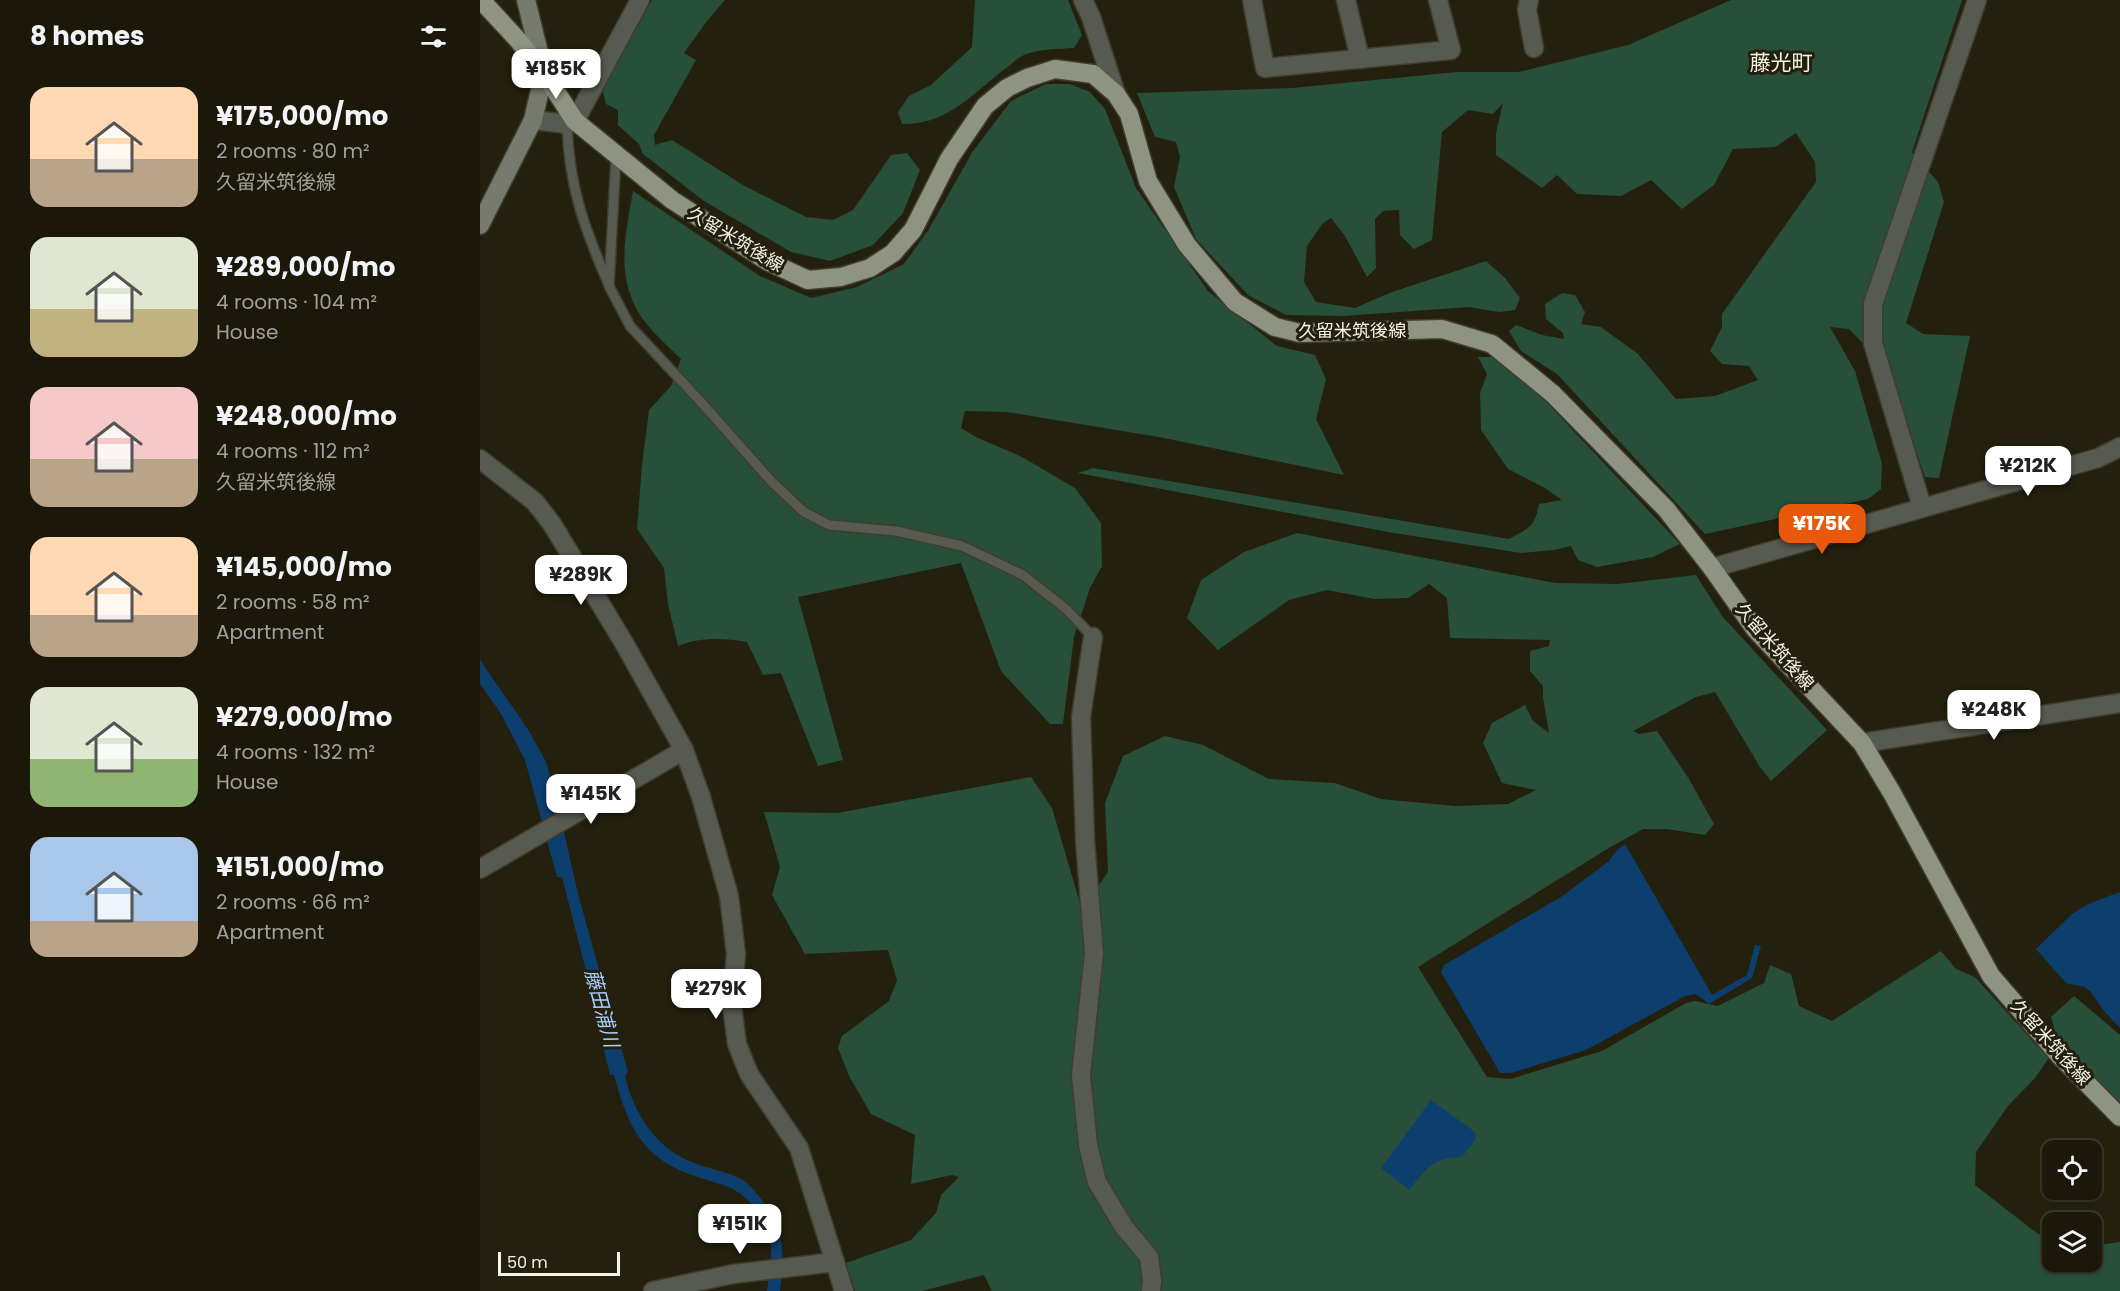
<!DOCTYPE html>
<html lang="en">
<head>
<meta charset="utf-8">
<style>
  body { margin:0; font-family:Poppins,"Noto Sans JP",sans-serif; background:#242113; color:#f1f3f6; height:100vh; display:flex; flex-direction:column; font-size:22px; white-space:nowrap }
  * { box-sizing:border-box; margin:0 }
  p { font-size:20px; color:#a0a09c }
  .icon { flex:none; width:33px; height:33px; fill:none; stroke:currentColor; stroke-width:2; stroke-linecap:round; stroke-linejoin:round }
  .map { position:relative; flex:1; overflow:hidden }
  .sheet { display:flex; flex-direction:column; background:#1b180a; width:480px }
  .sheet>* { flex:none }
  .controls { position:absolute; left:1562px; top:1140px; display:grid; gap:12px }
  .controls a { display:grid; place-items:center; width:60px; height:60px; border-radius:12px; background:#1b180a; box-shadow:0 2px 4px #0004,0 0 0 2px #39372b; font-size:30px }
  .scale { position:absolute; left:18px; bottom:15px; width:122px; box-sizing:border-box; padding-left:6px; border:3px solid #f5f2e6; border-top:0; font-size:16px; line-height:21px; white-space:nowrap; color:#f5f2e6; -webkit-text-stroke:4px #24200e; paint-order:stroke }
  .price { position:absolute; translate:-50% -51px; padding:0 14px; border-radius:12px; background:#fff; color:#222; font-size:20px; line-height:39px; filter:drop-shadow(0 2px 3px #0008) }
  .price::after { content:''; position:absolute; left:50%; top:36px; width:18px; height:14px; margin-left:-9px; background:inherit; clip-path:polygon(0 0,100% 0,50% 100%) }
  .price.current { background:#ea580c; color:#fff }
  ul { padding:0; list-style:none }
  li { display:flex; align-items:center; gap:18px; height:150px; padding:0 30px }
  li span { display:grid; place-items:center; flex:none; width:168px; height:120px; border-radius:18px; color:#555 }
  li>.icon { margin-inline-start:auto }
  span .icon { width:72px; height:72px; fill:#fffc; stroke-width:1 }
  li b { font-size:26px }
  h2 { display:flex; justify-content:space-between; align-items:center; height:72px; padding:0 30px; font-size:26px }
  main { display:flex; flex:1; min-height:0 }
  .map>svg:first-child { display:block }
  .green { fill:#274f39 }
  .water { fill:#0d3f6e }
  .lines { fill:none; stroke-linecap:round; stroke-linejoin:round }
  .lane-casing { stroke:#413d2c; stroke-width:12 }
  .street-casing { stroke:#413d2c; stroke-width:21 }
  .secondary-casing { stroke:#413d2c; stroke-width:21 }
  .primary-casing { stroke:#413d2c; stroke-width:21 }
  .lane { stroke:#575a51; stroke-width:9 }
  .street { stroke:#575a51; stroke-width:18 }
  .secondary { stroke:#767b6d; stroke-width:18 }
  .primary { stroke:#8f9482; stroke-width:18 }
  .labels { text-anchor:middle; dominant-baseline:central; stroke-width:6; stroke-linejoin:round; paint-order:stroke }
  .street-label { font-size:18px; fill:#f5f2e6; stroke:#24200e }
  .water-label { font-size:20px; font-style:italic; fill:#a6cefa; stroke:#24200e }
  .quarter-label { font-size:21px; fill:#f5f2e6; stroke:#24200e }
</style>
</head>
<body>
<main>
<section class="sheet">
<h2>8 homes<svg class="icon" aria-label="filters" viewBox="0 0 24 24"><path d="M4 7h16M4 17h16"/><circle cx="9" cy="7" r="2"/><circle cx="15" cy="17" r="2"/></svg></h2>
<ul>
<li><span style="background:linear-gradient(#ffd9b3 60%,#b9a48a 0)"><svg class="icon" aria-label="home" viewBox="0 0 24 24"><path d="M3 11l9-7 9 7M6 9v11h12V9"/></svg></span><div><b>¥175,000/mo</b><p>2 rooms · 80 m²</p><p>久留米筑後線</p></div></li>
<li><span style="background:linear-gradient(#dfe7d0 60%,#c2b280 0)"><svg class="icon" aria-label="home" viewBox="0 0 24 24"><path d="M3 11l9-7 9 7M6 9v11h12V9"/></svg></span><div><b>¥289,000/mo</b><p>4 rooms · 104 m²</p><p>House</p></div></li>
<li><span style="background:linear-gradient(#f6c9c9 60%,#b9a48a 0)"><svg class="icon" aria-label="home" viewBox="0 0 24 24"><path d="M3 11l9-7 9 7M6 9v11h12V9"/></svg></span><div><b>¥248,000/mo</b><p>4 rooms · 112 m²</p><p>久留米筑後線</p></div></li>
<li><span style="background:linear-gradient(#ffd9b3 65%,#b9a48a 0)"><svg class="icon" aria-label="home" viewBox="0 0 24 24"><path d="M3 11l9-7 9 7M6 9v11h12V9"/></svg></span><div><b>¥145,000/mo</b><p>2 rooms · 58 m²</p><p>Apartment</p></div></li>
<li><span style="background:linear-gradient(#dfe7d0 60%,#8fb573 0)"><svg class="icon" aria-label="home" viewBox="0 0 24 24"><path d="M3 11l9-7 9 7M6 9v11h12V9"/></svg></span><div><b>¥279,000/mo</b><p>4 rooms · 132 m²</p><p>House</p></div></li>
<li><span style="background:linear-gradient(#a9c7e8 70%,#b9a48a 0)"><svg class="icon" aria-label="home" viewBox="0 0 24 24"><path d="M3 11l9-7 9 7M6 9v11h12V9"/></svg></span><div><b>¥151,000/mo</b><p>2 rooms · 66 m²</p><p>Apartment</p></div></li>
</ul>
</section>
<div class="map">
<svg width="1640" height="1291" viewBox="0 0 1640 1291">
  <rect width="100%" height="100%" fill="#24200e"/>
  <g class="green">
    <polygon points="172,0 245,0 227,21 204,53 216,60 174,135 175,145 192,140 263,185 326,217 353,220 373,210 411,155 427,153 440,170 423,213 393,245 350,261 311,252 224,201 163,154 159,144 138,125 138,110 126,104 122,88"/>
    <path d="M495,0h93l14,35 -8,13c-15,1 -37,1 -50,7 -6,3 -11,7 -15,11 -35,25 -59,59 -107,58l-4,-12 11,-16 22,-11 41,-38z"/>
    <polygon points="1251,0 1482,0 1432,152 1458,182 1464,202 1426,323 1443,334 1490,336 1459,478 1445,477 1408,369 1369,329 1350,327 1375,371 1402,464 1401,489 1388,499 1225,534 1077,374 1041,351 1029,331 1036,325 1062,335 1084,339 1083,333 1066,319 1065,304 1082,293 1095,295 1105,312 1101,324 1121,327 1158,354 1196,399 1235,396 1278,380 1269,366 1242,364 1230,351 1242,327 1242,314 1336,182 1335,162 1316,133 1295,147 1253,149 1234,185 1202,209 1171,180 1141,196 1097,194 1077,175 1062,188 1016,155 1016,133 1023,103 1013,114 988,110 962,132 952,240 934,249 920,235 919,210 903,211 895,219 896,268 887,277 865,236 851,218 842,224 827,246 824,282 836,302 875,308 912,292 1006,261 1025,278 1040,298 1035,310 1019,312 989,307 863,316 806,315 768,295 716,239 694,187 700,157 696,142 675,137 657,93 812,88 977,72 1039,72 1148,45"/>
    <path d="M566,84h24l20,8 15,17 31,79 72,103 69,55 38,9 11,24 -10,40 28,56 -185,-38 -152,-25 -42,-1 -4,17 15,9 46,20 53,31 26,35 1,43 -12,22 -16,49 -11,87h-13l-49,-53 -40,-108 -163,34 45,163 -25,6 -37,-93 -18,2 -16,-33c-23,-4 -47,-5 -69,4l-10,-42 -4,-36 -27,-39 5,-64 7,-55 22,-24 10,-27c-12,-12 -26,-24 -36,-37 -31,-41 -20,-85 -12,-131l127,85 51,22 46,-11 47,-23 25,-35 44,-78 38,-50z"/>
    <path d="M998,357h15l25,15 162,172 -27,13 -56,10 -19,-7 -7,-14 -17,4 -33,3 -133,-21 -310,-59 15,-5 416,71c20,-11 26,-12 30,-35l23,-4 -17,-12 -37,-19 -27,-39 -1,-37 7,-19z"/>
    <polygon points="817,533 1075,583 1138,584 1216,575 1242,616 1347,730 1291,781 1280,767 1235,692 1216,697 1153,731 1159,734 1177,731 1209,779 1234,824 1225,835 1187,829 1163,829 1127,849 938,967 1007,1077 1030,1079 1122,1051 1206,1003 1215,1001 1238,1006 1284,983 1290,965 1311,974 1319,1006 1352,1021 1461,951 1476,969 1495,977 1558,1047 1570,1056 1555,1078 1528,1106 1496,1152 1495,1185 1558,1234 1572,1239 1572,1262 1611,1262 1611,1246 1640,1242 1640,1291 512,1291 504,1275 442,1291 375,1291 366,1263 431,1240 456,1213 461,1195 479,1177 472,1175 431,1184 435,1135 391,1114 369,1076 358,1048 362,1036 409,1001 417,980 408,950 325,954 292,895 300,867 284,812 357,813 551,777 572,808 602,910 628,872 625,803 643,756 685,736 723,745 789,779 855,783 901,799 975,806 1028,804 1056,790 1022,783 1003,743 1012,723 1045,705 1053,721 1069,733 1063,697 1063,686 1050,671 1050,651 1069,646 1070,640 970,638 967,598 949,584 928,598 894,599 847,590 809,600 738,650 707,618 721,580 764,552"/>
    <polygon points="1594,996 1640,1035 1640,1103 1578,1043 1571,1017"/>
  </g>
  <g class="water">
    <path d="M0,660l49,71 17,31 9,31 24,105 49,174 -3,3c6,31 26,65 54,81 18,11 41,13 60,22 10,5 16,14 23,22 24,31 22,54 18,91h-13c2,-16 6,-34 3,-50 -4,-22 -23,-48 -44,-55 -26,-9 -53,-14 -74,-34 -22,-20 -30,-49 -38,-77h-4l-11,-46 1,-4 -38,-148h-5l-32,-117 -25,-48 -20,-28z"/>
    <polygon points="1145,844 1232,995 1267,975 1275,945 1281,946 1272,978 1229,1004 1216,994 1205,996 1106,1050 1031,1073 1020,1073 961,972 964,965 1081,897 1129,861 1137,850"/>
    <polygon points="1640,892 1640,1028 1624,1011 1610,991 1604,987 1586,983 1556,949 1592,914 1608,904"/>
    <path d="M951,1100l44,32 1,7 -14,18c-29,0 -36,12 -53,33l-28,-22z"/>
  </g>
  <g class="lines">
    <g class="lane-casing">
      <g id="lane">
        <path d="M87,124c2,63 17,103 41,159"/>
        <polyline points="136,156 129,286 150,326 221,402 292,482 324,512 349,525 416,531 482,546 543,575 586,609 613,637"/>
      </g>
    </g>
    <g class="street-casing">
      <g id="street">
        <polyline points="603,0 611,17 636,94"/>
        <polyline points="772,0 785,68 971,50 958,0"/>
        <polyline points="866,0 880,59"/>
        <polyline points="1049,0 1047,10 1054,48"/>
        <polyline points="53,120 87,124 95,121 160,0"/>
        <polyline points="0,459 55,502 72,524 144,643 204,750 221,797 249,896 256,954 252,1006 257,1044 269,1074 319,1148 364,1291"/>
        <polyline points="1442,507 1393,343 1393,304 1497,0"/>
        <polyline points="1232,568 1618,458 1640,447"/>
        <polyline points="613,637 601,717 605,840 614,953 601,1075 608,1145 617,1182 644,1227 669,1257 672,1281 671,1291"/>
        <polyline points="1382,743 1640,703"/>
        <polyline points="0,869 204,750"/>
        <polyline points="173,1291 253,1274 355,1262"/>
      </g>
    </g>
    <g class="secondary-casing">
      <polyline id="secondary" points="0,225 53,120 64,73 46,0"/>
    </g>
    <g class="primary-casing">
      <polyline id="primary" points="1,0 38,40 64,73 95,121 192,200 287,261 328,280 361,277 390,268 413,253 433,230 469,159 505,106 527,88 547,78 575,69 613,74 636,94 649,114 668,181 707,245 755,302 795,327 820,333 962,329 1012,344 1073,394 1186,509 1232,568 1275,629 1382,743 1412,793 1511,976 1580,1056 1640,1117"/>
    </g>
    <use href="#lane" class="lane"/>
    <use href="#street" class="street"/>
    <use href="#secondary" class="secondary"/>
    <use href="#primary" class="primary"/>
  </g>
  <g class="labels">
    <g class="street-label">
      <text transform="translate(256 239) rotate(31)">久留米筑後線</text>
      <text x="872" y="330">久留米筑後線</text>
      <text transform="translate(1295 646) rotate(49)">久留米筑後線</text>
      <text transform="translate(1571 1042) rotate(48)">久留米筑後線</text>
    </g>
    <g class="water-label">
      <text transform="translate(122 1008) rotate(75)">藤田浦川</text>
    </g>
    <g class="quarter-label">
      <text x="1301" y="62">藤光町</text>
    </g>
  </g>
</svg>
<div class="controls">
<a><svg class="icon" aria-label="locate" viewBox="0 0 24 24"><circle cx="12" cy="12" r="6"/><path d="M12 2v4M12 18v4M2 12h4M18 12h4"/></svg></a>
<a><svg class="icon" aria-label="layers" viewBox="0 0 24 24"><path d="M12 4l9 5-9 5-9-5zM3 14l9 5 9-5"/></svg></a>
</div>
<div class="scale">50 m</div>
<b class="price" style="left:76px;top:100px">¥185K</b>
<b class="price" style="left:1548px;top:497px">¥212K</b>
<b class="price current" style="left:1342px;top:555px">¥175K</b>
<b class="price" style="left:101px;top:606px">¥289K</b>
<b class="price" style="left:1514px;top:741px">¥248K</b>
<b class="price" style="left:111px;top:825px">¥145K</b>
<b class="price" style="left:236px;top:1020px">¥279K</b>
<b class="price" style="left:260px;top:1255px">¥151K</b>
</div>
</main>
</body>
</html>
